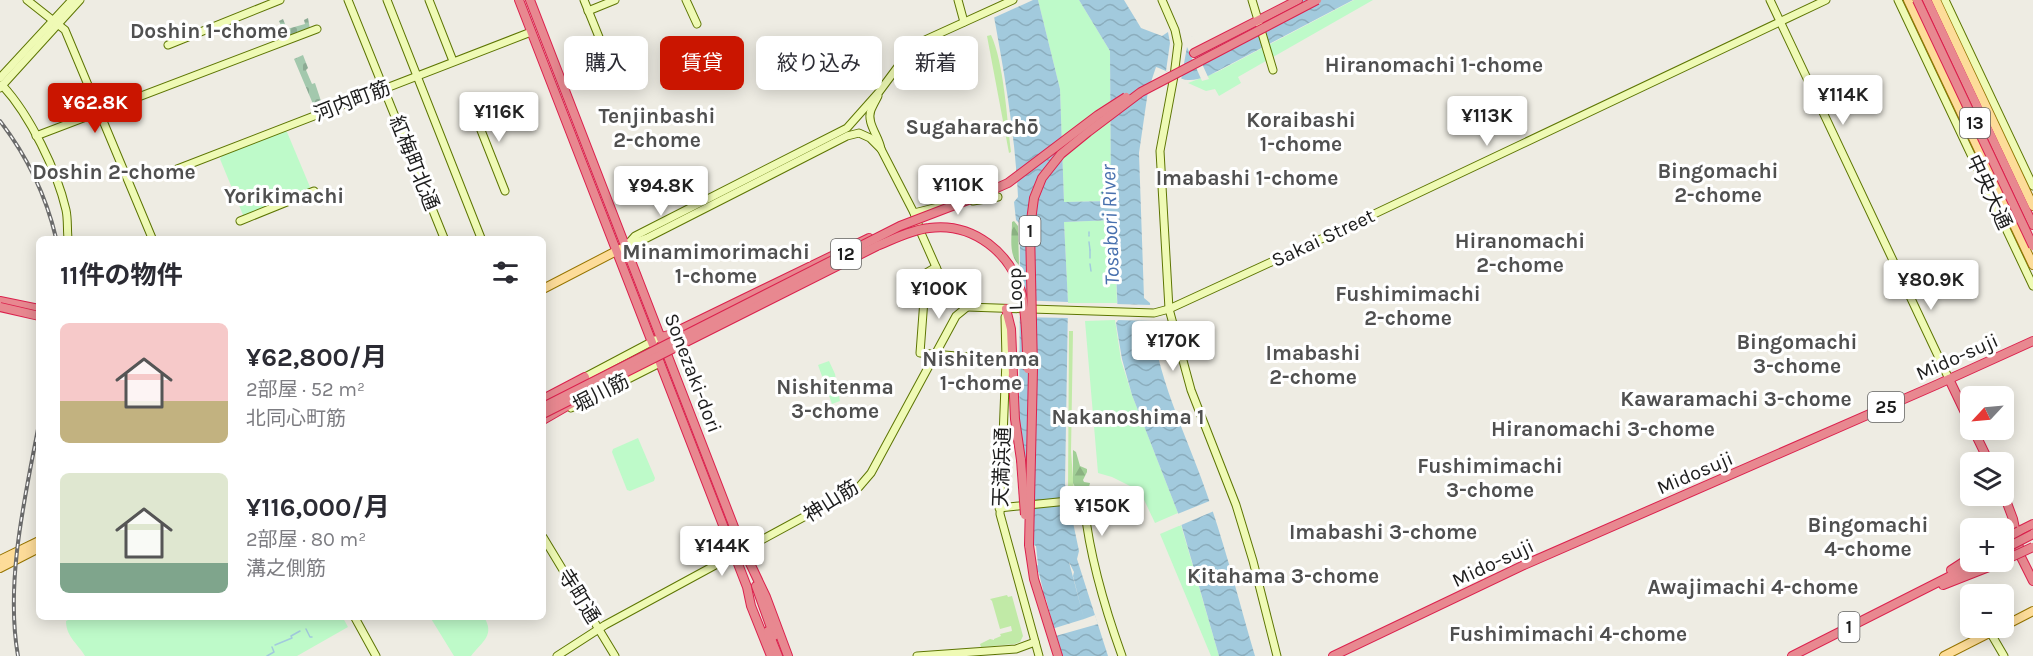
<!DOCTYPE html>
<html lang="ja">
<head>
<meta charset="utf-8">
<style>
  body { margin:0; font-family:Karla,"Noto Sans JP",sans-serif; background:#f2f2f3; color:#2b2b33; height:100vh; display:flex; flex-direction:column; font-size:22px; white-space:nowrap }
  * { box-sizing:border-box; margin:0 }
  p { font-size:20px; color:#7c7c81 }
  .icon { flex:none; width:33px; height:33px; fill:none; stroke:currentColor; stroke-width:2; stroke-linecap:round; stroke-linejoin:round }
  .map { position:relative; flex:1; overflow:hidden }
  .panel { position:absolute; left:36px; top:236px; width:510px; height:384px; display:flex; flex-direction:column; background:#fff; border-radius:9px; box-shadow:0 3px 15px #0003 }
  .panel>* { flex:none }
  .top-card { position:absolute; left:564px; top:36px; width:570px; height:54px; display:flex; gap:12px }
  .needle { width:39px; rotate:244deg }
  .controls { position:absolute; left:1960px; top:386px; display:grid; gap:12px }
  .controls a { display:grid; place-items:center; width:54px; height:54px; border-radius:9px; background:#fff; box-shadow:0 3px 15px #0003; font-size:30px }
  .price { position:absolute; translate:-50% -51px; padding:0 14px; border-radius:6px; background:#fff; color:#222; font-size:20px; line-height:39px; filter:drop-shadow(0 2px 3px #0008) }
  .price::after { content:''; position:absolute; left:50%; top:36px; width:18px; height:14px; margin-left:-9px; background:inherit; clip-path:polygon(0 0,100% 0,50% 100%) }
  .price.on { background:#ca1500; color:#fff }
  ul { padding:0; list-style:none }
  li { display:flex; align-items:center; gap:18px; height:150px; padding:0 24px }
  li span { display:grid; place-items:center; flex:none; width:168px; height:120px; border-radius:9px; color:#555 }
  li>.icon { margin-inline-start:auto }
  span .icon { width:72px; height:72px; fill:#fffc; stroke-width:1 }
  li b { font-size:26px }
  h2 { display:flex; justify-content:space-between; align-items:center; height:72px; padding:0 24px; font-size:26px }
  .pill { padding:0 21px; border-radius:9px; background:#fff; box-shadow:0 3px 15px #0003; font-size:21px; line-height:54px }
  .pill.on { background:#ca1500; color:#fff }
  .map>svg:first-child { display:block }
  .grass { fill:#c1eaa7 }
  .forest { fill:url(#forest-firs) }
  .cemetery { fill:url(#cemetery-stones) }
  .park { fill:#befac9 }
  .water { fill:url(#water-waves) }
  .pier { fill:#eeece3 }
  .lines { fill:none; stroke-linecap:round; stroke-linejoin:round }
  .stream { stroke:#a2cadd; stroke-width:1.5 }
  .secondary-casing { stroke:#5d7503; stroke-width:9 }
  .primary-casing { stroke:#967400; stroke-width:10 }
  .highway-casing { stroke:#db214d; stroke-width:10 }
  .secondary { stroke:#effab5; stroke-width:7 }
  .primary { stroke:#fddc99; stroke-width:8 }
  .highway { stroke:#e88890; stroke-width:8 }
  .rail-casing { stroke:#6b6b6b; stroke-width:4 }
  .rail { stroke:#fff; stroke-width:1.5; stroke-dasharray:4.5; stroke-linecap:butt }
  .highway-bridge-casing { stroke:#db214d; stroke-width:10; stroke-linecap:butt }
  .highway-bridge { stroke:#e88890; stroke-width:8 }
  .labels { text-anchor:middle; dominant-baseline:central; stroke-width:6; stroke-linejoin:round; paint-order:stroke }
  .shield { fill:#fff; stroke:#616161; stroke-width:1.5 }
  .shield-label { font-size:18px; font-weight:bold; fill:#1d1d1d }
  .street-label { font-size:20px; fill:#1d1d1d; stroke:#fff }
  .neighbourhood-label { font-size:21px; font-weight:bold; fill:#505050; stroke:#fff }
  .water-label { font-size:21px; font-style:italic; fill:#4870ae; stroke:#fff }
</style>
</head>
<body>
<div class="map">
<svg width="2033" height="656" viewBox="0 0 2033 656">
  <defs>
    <pattern id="forest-firs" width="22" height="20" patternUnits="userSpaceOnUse" patternTransform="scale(1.5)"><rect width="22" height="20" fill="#a1cf96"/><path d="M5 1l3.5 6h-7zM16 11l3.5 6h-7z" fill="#8ab181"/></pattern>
    <pattern id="cemetery-stones" width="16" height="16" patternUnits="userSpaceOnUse" patternTransform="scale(1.5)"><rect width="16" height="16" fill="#a3c8ad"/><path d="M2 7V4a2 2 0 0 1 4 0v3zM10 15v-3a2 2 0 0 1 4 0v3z" fill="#8cab94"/></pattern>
    <pattern id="water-waves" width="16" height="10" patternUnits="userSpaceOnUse" patternTransform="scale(1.5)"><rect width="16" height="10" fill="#a2cadd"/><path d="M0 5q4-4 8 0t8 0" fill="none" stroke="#8badbd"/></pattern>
  </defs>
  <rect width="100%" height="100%" fill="#eeece3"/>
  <g class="grass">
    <path d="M991,35c13,28 16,84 20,117l-2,1 -22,-117z"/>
    <polygon points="1069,331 1073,331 1071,452 1074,491 1068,492"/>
    <polygon points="1007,595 1008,597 1012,596 1023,636 1020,642 1015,644 981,647 980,644 990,639 994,640 994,639 1001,636 1000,634 1012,631 1011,626 1000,629 992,601 990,599"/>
  </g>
  <g class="forest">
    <path d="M1014,221l4,5 1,39c-11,-10 -7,-29 -7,-43z"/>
    <polygon points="1073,450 1076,452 1080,466 1087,469 1087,472 1083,480 1084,482 1090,483 1089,487 1084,491 1076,489 1073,483"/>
  </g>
  <g class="cemetery">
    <polygon points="308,18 310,29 286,38 279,21 283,19 287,29 305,24 304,20"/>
    <polygon points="303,55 308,68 306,70 312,84 315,83 321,101 313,104 294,59"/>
  </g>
  <g class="park">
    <polygon points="1038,0 1079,0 1110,51 1111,201 1064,202 1060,89"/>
    <polygon points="1354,0 1373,0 1238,77 1241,83 1219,96 1215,89 1206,91 1188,83 1217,72"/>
    <polygon points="285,131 287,132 310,187 308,190 245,216 243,215 220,159 222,156"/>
    <polygon points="1114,220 1117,303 1068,303 1064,222"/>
    <polygon points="1115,320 1121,360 1132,395 1178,513 1155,523 1138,487 1136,489 1112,477 1098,473 1085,321"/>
    <polygon points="829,361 835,374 840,401 832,404 818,365"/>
    <polygon points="638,438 655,478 654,481 630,491 627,490 612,452 613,449"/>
    <polygon points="1181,525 1219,656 1211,656 1160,534"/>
    <path d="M76,616h266l6,11 -51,29h-212c-6,-11 -19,-19 -19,-35z"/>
    <path d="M430,617h54c11,18 -1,24 -13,39h-17z"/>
  </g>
  <path class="water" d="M991,0h47l22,89 4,113 47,-1 -1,-150 -31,-51h45l17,28 21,8 6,-4 25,5 4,8 4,1 90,-46h62l-145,76c-27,10 -29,-1 -52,-9l-8,24 -9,62 5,145 6,5c3,71 38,133 60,200 17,50 30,102 45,153h-36l-41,-143 -46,-118 -10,-36 -6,-36 2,-3 -4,-100 -50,2 4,81 -3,181 14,67 -2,8 31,97h-54l-20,-61 -13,-64 -2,-57 1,-250 -4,-4 -2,-18 4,-5c-3,-67 -15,-131 -27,-197z"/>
  <g class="pier">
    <polygon points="992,0 1033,0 991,19 988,2"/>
    <polygon points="1173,30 1194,37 1197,44 1204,44 1198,55 1209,79 1202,81 1187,47 1181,80 1166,71 1170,43 1168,32"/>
    <polygon points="1017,300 1068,302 1068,318 1070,318 1017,317"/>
    <polygon points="1116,304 1151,305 1152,321 1117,320"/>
    <polygon points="1212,500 1214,511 1179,526 1175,515"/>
    <polygon points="1034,514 1034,545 1036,546 1038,565 1035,567 1039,573 1043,590 1041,593 1042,597 1046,599 1051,618 1041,622 1041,629 1031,596 1022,559 1018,531 1017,515"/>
    <polygon points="1069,562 1074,572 1073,576 1084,619 1095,615 1098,624 1045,639 1042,632 1084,619"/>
  </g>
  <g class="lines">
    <g class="stream">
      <polyline points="1089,232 1089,234"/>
      <polyline points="1089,235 1089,236"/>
      <polyline points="1089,242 1090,250"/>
      <polyline points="1090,250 1090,258"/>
      <polyline points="1090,264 1091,271"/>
      <polyline points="306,629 310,637 312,637"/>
      <polyline points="275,645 292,638 291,636 300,631"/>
      <polyline points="267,656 274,652 272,647"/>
    </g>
    <g class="secondary-casing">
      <g id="secondary">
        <polyline points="27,0 65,30 152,238"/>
        <polyline points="348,0 444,238"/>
        <polyline points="387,0 481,238"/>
        <polyline points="429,0 453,61"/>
        <polyline points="584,0 605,52"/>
        <polyline points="686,0 697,24"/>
        <polyline points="958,0 964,22"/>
        <polyline points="1162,0 1175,30 1178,44 1174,76 1160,151 1169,309 1191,390 1236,505 1253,561 1277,656"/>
        <polyline points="1252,0 1273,70"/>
        <polyline points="1770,0 1949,379"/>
        <polyline points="1898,0 2033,286"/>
        <polyline points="1945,0 2033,186"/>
        <polyline points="588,11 615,0"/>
        <polyline points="168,45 280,0"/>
        <polyline points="0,78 72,0"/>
        <path d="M2,85c28,30 55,86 64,125 2,9 1,19 2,28"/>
        <polyline points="0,88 80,0"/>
        <path d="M878,96c-2,4 -5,9 -7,14 -5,13 8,26 10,39"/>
        <polyline points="471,105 505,191"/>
        <polyline points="36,136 317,29"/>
        <polyline points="172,171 531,32"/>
        <polyline points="973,201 998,197"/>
        <polyline points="914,213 950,204"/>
        <polyline points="240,221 314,191"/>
        <polyline points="896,234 918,224"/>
        <polyline points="627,245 635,236 847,128 879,92 914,45 1013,0"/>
        <polyline points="626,246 647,238 847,136 859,133 870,138 881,149 914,213 921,233 948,294 953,300 967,307 1154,313 1169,309 1332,234 1826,0"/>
        <polyline points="936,267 926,273 920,353 1006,360"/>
        <polyline points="1005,317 1006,360 1000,514 1039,656"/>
        <polyline points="585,377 655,340"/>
        <polyline points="571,408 660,363"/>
        <path d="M999,508l79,-8 6,3c5,52 20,103 38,153"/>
        <polyline points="543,537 615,656"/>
        <polyline points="354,616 376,656"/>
        <polyline points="1990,632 2004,656"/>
        <polyline points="557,656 605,625 859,487 871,473 956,316 967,307"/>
        <polyline points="917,656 1016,649 1035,642"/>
      </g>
    </g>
    <g class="primary-casing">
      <g id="primary">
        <polyline points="1908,0 2033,265"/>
        <polyline points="1936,0 2033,206"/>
        <polyline points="543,289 626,246"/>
        <polyline points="0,560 39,541"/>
        <polyline points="0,568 39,548"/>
        <polyline points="2004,626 2033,611"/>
        <polyline points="1944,656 2001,627"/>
      </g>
    </g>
    <g class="highway-casing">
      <g id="highway">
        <polyline points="519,0 747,587 751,606 771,656"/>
        <polyline points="530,0 739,540 766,597 788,656"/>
        <polyline points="1927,0 2033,225"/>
        <polyline points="1194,53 1298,0"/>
        <polyline points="0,301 39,309"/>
        <polyline points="1006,309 1011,329 1015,419 1021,460"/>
        <polyline points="661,337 669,335 869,238"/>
        <polyline points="1949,379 1971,425"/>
        <polyline points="543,399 585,377"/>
        <polyline points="543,420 581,398"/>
        <polyline points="1973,429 1989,462"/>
        <polyline points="2004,495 2013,519 2021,557 2033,581"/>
        <polyline points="2019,531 2033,524"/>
        <polyline points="1029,545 1034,579 1058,656"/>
        <polyline points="1951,570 1971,557"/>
        <polyline points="1943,585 2004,561"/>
        <polyline points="756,586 774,636"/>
        <polyline points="768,631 778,656"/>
        <polyline points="1333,656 1524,565 1936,385 2033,341"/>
        <polyline points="1792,656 1980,561"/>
      </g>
    </g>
    <use href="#secondary" class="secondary"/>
    <use href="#primary" class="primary"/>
    <use href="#highway" class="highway"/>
    <g class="rail-casing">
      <g id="rail">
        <path d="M0,121c27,35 46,75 56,117"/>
        <path d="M18,656c-13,-74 7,-159 21,-232"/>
      </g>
    </g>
    <use href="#rail" class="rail"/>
    <g class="highway-bridge-casing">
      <g id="highway-bridge">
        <polyline points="1917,0 2033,246"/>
        <polyline points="0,307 39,316"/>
        <polyline points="543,407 900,226 981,195 1008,183 1098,115 1126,97"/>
        <path d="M543,414l334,-168c17,-7 34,-16 52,-18 44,-6 83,25 93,67 5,24 4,50 6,74"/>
        <polyline points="1021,460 1025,515"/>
        <polyline points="2004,539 2019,531"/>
        <polyline points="1029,545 1033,369 1030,228 1034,198 1042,178 1061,154 1088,132 1141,92 1317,0"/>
        <polyline points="2004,549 2033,534"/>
        <polyline points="2005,560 2033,547"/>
      </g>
    </g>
    <use href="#highway-bridge" class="highway-bridge"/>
  </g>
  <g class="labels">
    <g class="shield">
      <rect x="1960" y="108" width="30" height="30" rx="4.5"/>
      <rect x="1019.5" y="216" width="21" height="30" rx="4.5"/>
      <rect x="831" y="239" width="30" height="30" rx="4.5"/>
      <rect x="1868" y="392" width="36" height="30" rx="4.5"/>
      <rect x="1838.5" y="612" width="21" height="30" rx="4.5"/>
    </g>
    <g class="shield-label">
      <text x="1975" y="123">13</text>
      <text x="1030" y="231">1</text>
      <text x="846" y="254">12</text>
      <text x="1886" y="407">25</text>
      <text x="1849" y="627">1</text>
    </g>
    <g class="street-label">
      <text transform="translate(352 101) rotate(-21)">河内町筋</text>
      <text transform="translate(414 163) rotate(68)">紅梅町北通</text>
      <text transform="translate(1989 192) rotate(65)">中央大通</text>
      <text transform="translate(1323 238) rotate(-25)">Sakai Street</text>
      <text transform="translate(1015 289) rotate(-92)">Loop</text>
      <text transform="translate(1957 357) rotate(-24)">Mido-suji</text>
      <text transform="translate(693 373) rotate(69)">Sonezaki-dori</text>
      <text transform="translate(601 393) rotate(-27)">堀川筋</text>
      <text transform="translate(1002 467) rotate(-88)">天満浜通</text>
      <text transform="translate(1695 473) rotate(-23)">Midosuji</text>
      <text transform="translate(831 501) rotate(-32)">神山筋</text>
      <text transform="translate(1493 563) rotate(-25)">Mido-suji</text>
      <text transform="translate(579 596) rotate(58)">寺町通</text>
    </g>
    <g class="neighbourhood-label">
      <text x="209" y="31">Doshin 1-chome</text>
      <text x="1434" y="65">Hiranomachi 1-chome</text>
      <text x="657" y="116">Tenjinbashi<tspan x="657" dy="24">2-chome</tspan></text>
      <text x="1301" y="120">Koraibashi<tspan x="1301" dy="24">1-chome</tspan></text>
      <text x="972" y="127">Sugaharachō</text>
      <text x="1718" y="171">Bingomachi<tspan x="1718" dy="24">2-chome</tspan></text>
      <text x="114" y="172">Doshin 2-chome</text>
      <text x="1247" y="178">Imabashi 1-chome</text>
      <text x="284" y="196">Yorikimachi</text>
      <text x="1520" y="241">Hiranomachi<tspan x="1520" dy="24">2-chome</tspan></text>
      <text x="716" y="252">Minamimorimachi<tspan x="716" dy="24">1-chome</tspan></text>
      <text x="1408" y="294">Fushimimachi<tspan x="1408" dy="24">2-chome</tspan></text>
      <text x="1797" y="342">Bingomachi<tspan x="1797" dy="24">3-chome</tspan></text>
      <text x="1313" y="353">Imabashi<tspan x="1313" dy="24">2-chome</tspan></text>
      <text x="981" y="359">Nishitenma<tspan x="981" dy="24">1-chome</tspan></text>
      <text x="835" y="387">Nishitenma<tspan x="835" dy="24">3-chome</tspan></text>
      <text x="1736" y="399">Kawaramachi 3-chome</text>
      <text x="1128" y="417">Nakanoshima 1</text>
      <text x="1603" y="429">Hiranomachi 3-chome</text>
      <text x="1490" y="466">Fushimimachi<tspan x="1490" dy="24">3-chome</tspan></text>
      <text x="1868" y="525">Bingomachi<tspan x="1868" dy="24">4-chome</tspan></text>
      <text x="1383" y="532">Imabashi 3-chome</text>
      <text x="1283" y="576">Kitahama 3-chome</text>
      <text x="1753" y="587">Awajimachi 4-chome</text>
      <text x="1568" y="634">Fushimimachi 4-chome</text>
    </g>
    <g class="water-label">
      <text transform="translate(1110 225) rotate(-92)">Tosabori River</text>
    </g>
  </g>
</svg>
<div class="controls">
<a><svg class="needle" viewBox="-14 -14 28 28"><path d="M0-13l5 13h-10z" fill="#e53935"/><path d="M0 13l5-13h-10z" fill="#7c7c81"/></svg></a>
<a><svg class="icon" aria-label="layers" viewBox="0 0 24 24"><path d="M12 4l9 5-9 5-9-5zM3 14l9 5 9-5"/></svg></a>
<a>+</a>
<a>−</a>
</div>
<b class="price" style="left:1843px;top:126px">¥114K</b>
<b class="price on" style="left:95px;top:134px">¥62.8K</b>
<b class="price" style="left:499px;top:143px">¥116K</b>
<b class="price" style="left:1487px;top:147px">¥113K</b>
<b class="price" style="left:958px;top:216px">¥110K</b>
<b class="price" style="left:661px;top:217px">¥94.8K</b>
<b class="price" style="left:1931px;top:311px">¥80.9K</b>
<b class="price" style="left:939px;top:320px">¥100K</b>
<b class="price" style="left:1173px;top:372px">¥170K</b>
<b class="price" style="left:1102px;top:537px">¥150K</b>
<b class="price" style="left:722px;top:577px">¥144K</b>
<div class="top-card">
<a class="pill">購入</a>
<a class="pill on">賃貸</a>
<a class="pill">絞り込み</a>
<a class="pill">新着</a>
</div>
<section class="panel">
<h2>11件の物件<svg class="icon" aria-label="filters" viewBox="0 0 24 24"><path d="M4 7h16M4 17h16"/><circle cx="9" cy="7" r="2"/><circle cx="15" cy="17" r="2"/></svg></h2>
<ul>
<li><span style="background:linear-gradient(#f6c9c9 65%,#c2b280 0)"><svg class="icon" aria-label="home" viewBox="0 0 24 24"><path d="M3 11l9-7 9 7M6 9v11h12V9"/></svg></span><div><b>¥62,800/月</b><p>2部屋 · 52 m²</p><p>北同心町筋</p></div></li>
<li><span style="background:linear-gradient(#dfe7d0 75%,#7fa58c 0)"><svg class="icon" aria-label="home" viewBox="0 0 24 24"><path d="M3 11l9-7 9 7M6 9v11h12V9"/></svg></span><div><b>¥116,000/月</b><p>2部屋 · 80 m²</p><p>溝之側筋</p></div></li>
</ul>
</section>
</div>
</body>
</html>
